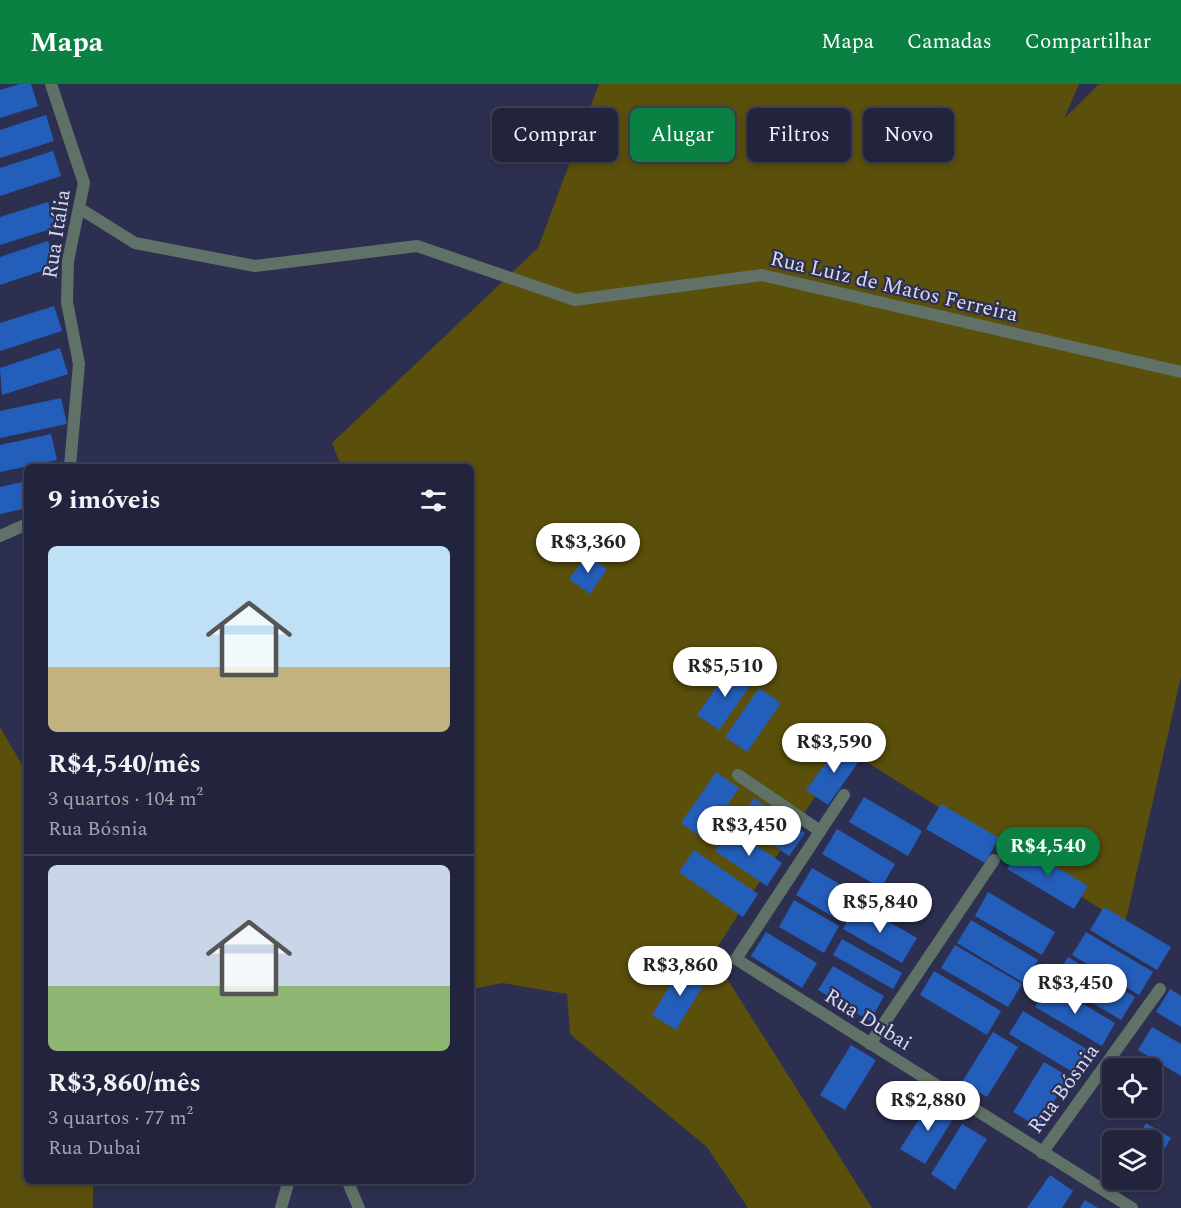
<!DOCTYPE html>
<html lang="pt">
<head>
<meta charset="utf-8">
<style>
  body { margin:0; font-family:Spectral,serif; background:#2a2b43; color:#f1f3f6; height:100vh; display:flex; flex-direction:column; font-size:22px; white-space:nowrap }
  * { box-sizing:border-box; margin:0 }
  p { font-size:20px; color:#a2a4af }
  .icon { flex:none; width:33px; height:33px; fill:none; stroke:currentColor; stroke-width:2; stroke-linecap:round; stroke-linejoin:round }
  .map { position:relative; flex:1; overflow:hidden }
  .details { position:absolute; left:24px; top:380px; width:450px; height:720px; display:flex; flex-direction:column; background:#22233c; border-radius:9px; box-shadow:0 3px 9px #0003,0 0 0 2px #3f4056 }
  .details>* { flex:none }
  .hud { position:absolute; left:492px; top:24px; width:570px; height:54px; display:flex; gap:12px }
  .fabs { position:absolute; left:1102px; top:974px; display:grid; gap:12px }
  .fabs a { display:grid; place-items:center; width:60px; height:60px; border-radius:9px; background:#22233c; box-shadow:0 3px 9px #0003,0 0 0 2px #3f4056; font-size:30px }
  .price { position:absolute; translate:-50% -51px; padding:0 14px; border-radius:21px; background:#fff; color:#222; font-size:20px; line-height:39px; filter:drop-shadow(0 2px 3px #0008) }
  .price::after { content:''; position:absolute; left:50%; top:36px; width:18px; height:14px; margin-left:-9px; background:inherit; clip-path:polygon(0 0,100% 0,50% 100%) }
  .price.on { background:#0b8043; color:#fff }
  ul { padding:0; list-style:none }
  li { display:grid; align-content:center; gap:12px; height:318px; padding:0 24px }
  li+li { border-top:2px solid #3f4056 }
  li span { display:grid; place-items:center; height:186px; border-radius:9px; color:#555 }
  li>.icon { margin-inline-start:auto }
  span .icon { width:108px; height:108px; fill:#fffc; stroke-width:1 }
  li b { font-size:26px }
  h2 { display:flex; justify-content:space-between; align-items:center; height:72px; padding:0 24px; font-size:26px }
  .chip { padding:0 21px; border-radius:9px; background:#22233c; box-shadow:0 3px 9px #0003,0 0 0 2px #3f4056; font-size:21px; line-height:54px }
  .chip.on { background:#0b8043; color:#fff }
  header { display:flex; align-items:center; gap:36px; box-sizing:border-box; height:84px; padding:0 30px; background:#0b8043; color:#fff }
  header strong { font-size:28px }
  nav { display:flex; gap:33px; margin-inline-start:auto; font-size:21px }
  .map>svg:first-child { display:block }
  .green { fill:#5a4f0b }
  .building { fill:#245ebb }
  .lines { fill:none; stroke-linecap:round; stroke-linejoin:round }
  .lane { stroke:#607267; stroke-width:12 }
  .street { stroke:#607267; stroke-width:12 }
  .labels { text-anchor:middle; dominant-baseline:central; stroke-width:4.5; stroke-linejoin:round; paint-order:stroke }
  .street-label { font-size:21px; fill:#d7daf0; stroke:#2d2f50 }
</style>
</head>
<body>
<header>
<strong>Mapa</strong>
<nav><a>Mapa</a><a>Camadas</a><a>Compartilhar</a></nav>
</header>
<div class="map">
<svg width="1181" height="1124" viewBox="0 0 1181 1124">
  <rect width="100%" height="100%" fill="#2d2f50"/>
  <g class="green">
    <polygon points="599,0 1079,0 1064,35 1099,0 1181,0 1181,593 1125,840 846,665 712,871 872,1124 748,1124 707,1063 570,950 567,910 502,899 471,905 471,382 341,382 332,359 538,164"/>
    <polygon points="0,643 27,689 27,1096 93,1097 93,1124 0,1124"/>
  </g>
  <g class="building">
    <polygon points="20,0 31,0 38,22 0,34 0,6"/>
    <polygon points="46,31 54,57 0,74 0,46"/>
    <polygon points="53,67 61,92 0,112 0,84"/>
    <polygon points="48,118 57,143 0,161 0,133"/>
    <polygon points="48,157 57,182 0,201 0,173"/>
    <polygon points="54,222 62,247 0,267 0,239"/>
    <polygon points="60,264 68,290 2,311 0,284"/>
    <polygon points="61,314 67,340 0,354 0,327"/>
    <polygon points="51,350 57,376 0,388 0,361"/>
    <polygon points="27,397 27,424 0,430 0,403"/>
    <polygon points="587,470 607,485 590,510 569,495"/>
    <polygon points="731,582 753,598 719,646 697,631"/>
    <polygon points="759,604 781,619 747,668 725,653"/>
    <polygon points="841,658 862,673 828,721 806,706"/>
    <polygon points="716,688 739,704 704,755 681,739"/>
    <polygon points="864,713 922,747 908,772 849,738"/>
    <polygon points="754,714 805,749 789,772 738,737"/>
    <polygon points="941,720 999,754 985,779 926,745"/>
    <polygon points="731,744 782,779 767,802 715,767"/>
    <polygon points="837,745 895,780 881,804 822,770"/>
    <polygon points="1021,762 1088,802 1074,825 1007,785"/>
    <polygon points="694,766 758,810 743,833 679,788"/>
    <polygon points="812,784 858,811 842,838 796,811"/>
    <polygon points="988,808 1055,848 1042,871 975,832"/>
    <polygon points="794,816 839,842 824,869 779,843"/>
    <polygon points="858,820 917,854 902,879 843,845"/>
    <polygon points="1104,823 1171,863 1157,886 1090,846"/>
    <polygon points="971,836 1038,876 1024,899 957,859"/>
    <polygon points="766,848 817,879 802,904 751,872"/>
    <polygon points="1086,848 1153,888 1139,911 1072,871"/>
    <polygon points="842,855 902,889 893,905 833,871"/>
    <polygon points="955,861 1022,900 1008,923 941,884"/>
    <polygon points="1068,873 1135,913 1121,936 1054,896"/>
    <polygon points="683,880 707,895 676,946 652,931"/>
    <polygon points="833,882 884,912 870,937 818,906"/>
    <polygon points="934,887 1001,927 987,951 920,911"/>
    <polygon points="1048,899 1115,939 1102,962 1035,923"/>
    <polygon points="1170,905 1181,912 1181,943 1156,928"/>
    <polygon points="1023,927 1090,967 1076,990 1009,950"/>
    <polygon points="1152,943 1181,960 1181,992 1138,966"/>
    <polygon points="993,948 1018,963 987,1013 962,998"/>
    <polygon points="851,961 876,976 845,1026 820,1011"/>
    <polygon points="1044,978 1069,993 1038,1043 1013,1028"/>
    <polygon points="932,1015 956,1030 925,1080 900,1065"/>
    <polygon points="1146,1039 1171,1054 1152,1084 1152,1056 1136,1056"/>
    <polygon points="962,1040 987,1055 955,1106 931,1090"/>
    <polygon points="1050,1091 1073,1107 1062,1124 1027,1124"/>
    <polygon points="1124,1095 1145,1095 1139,1105"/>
    <polygon points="1085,1116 1098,1124 1080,1124"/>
  </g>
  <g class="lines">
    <polyline class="lane" points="79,124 135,159 255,182 417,162 575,216 762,191 1181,288"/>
    <g class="street">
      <polyline points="51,0 84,99 68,177 67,218 79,280 70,382"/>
      <polyline points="0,452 27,440"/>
      <polyline points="738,691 820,747"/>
      <polyline points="844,711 736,875 1132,1124"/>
      <polyline points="870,960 994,776"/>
      <polyline points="1042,1069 1160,905"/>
      <polyline points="347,1096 359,1124"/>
      <polyline points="281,1124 289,1096"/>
    </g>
  </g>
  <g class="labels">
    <g class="street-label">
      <text transform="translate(57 150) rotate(-81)">Rua Itália</text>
      <text transform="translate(894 203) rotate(13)">Rua Luiz de Matos Ferreira</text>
      <text transform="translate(868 936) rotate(32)">Rua Dubai</text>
      <text transform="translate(1064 1005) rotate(-54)">Rua Bósnia</text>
    </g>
  </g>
</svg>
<div class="fabs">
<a><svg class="icon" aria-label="locate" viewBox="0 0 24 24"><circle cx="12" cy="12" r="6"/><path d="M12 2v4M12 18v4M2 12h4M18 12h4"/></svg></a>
<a><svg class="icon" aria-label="layers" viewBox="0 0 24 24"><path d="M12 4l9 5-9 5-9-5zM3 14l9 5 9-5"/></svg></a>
</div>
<b class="price" style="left:588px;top:490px">R$3,360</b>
<b class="price" style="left:725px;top:614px">R$5,510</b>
<b class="price" style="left:834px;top:690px">R$3,590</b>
<b class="price" style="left:749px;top:773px">R$3,450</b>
<b class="price on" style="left:1048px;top:794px">R$4,540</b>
<b class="price" style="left:880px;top:850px">R$5,840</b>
<b class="price" style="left:680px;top:913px">R$3,860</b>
<b class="price" style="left:1075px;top:931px">R$3,450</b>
<b class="price" style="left:928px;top:1048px">R$2,880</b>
<div class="hud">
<a class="chip">Comprar</a>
<a class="chip on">Alugar</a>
<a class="chip">Filtros</a>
<a class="chip">Novo</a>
</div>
<section class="details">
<h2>9 imóveis<svg class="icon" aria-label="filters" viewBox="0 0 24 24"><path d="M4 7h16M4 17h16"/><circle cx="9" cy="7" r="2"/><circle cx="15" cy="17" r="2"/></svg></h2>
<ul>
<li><span style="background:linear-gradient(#bfe0f5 65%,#c2b280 0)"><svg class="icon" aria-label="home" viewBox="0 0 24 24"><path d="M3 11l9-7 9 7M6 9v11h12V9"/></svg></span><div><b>R$4,540/mês</b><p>3 quartos · 104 m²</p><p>Rua Bósnia</p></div></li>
<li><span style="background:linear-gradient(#c9d6e8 65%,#8fb573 0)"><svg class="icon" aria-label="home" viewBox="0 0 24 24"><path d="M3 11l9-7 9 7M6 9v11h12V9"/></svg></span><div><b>R$3,860/mês</b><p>3 quartos · 77 m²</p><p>Rua Dubai</p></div></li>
</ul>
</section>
</div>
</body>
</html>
